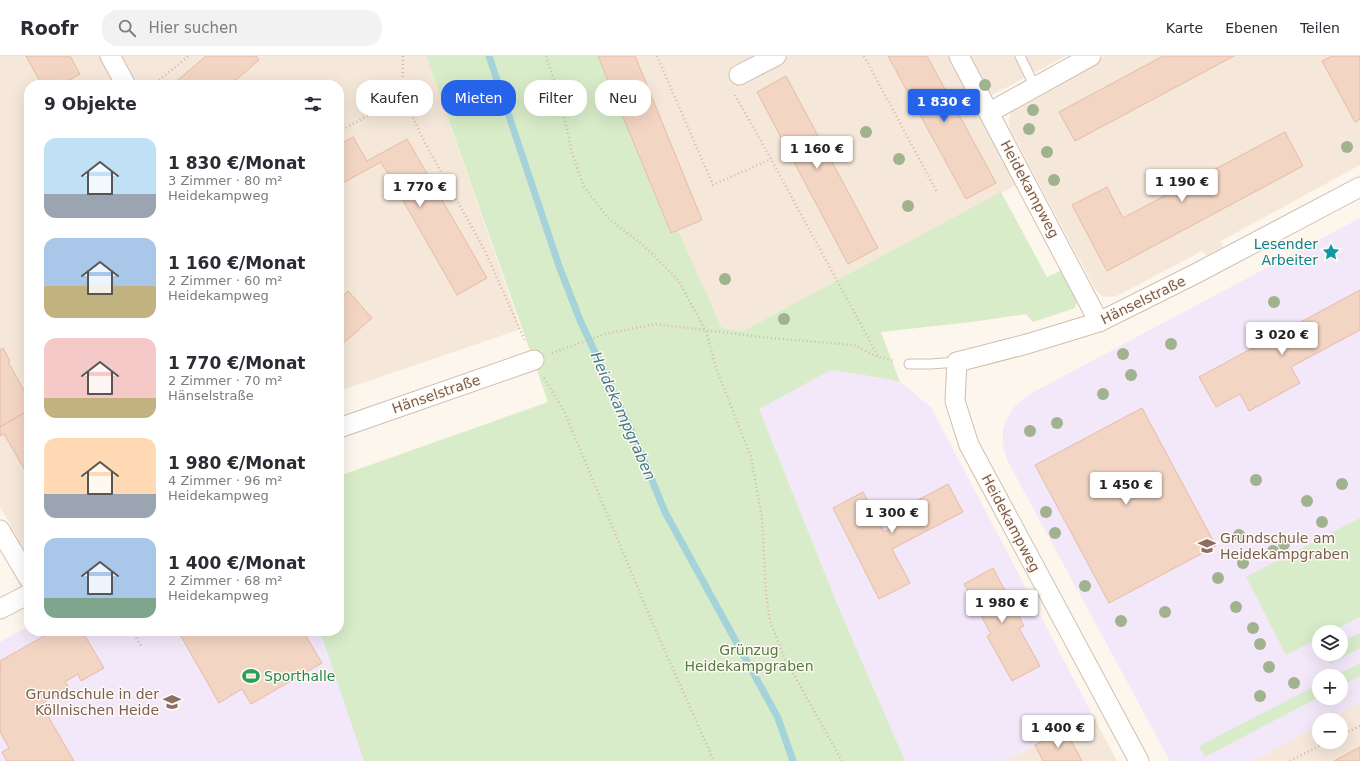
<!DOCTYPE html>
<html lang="de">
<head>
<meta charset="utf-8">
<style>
  body { margin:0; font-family:"DejaVu Sans",sans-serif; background:#f2f2f3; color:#2b2b33; height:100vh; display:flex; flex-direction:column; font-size:15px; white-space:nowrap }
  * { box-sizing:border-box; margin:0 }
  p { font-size:13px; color:#7c7c81 }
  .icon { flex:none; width:22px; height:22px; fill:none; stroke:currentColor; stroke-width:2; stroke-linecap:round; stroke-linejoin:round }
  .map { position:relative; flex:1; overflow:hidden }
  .details { position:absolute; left:24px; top:24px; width:320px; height:556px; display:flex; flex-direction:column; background:#fff; border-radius:16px; box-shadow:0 4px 16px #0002 }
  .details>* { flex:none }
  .hud { position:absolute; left:356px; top:24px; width:380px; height:36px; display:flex; gap:8px }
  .buttons { position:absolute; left:1312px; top:569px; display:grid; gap:8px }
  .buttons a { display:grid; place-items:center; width:36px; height:36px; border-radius:50%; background:#fff; box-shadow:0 4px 16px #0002; font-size:20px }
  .price { position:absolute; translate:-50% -34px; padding:0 9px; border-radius:4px; background:#fff; color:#222; font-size:13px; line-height:26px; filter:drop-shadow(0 1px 2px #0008) }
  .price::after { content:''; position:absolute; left:50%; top:24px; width:12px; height:9px; margin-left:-6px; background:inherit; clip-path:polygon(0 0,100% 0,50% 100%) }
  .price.selected { background:#2563eb; color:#fff }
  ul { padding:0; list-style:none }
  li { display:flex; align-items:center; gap:12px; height:100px; padding:0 20px }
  li span { display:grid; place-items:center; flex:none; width:112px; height:80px; border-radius:12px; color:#555 }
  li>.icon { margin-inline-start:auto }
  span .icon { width:48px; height:48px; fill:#fffc; stroke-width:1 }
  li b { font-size:17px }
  h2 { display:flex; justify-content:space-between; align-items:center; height:48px; padding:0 20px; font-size:17px }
  .pill { padding:0 14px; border-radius:16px; background:#fff; box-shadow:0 4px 16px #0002; font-size:14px; line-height:36px }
  .pill.selected { background:#2563eb; color:#fff }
  header { display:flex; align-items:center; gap:24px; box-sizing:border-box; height:56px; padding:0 20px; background:#fff; border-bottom:1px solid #e1e1e2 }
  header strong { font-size:19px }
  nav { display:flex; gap:22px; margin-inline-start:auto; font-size:14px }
  .search { width:280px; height:36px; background:#f2f2f3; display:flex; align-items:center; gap:10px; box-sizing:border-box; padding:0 14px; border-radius:16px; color:#7c7c81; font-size:15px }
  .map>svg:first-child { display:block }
  .residential { fill:#f5e8da }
  .education { fill:#f3e8fa; fill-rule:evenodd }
  .green { fill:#d8ecc9 }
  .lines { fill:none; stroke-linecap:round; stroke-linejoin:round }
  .stream { stroke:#a5d3da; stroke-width:7 }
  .building { fill:#f3d5c3; stroke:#e6bba3 }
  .lane-casing { stroke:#d1beb0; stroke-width:11 }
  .street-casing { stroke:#d1beb0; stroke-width:21 }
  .path { stroke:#d9b8a5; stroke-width:2.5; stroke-dasharray:1 3; stroke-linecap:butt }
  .lane { stroke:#fff; stroke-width:9 }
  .street { stroke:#fff; stroke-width:19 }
  .tree { fill:#a0b28e }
  .labels { text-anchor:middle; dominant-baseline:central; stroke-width:3; stroke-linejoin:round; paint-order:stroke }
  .street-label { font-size:14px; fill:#7a5c4d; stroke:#fffaf3 }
  .culture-label { font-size:14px; fill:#0d838f; stroke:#fffaf3; text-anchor:end }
  .education-label { font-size:14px; fill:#785e54; stroke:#fffaf3; text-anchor:start }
  .park-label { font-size:14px; fill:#537a41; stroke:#fffaf3 }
  .leisure-label { font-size:14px; fill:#27864d; stroke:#fffaf3; text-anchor:start }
  .water-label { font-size:15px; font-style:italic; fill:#437c86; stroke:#fffaf3 }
</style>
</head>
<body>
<header>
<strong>Roofr</strong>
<div class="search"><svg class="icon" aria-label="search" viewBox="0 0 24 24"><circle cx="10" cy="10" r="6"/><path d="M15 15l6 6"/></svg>Hier suchen</div>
<nav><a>Karte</a><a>Ebenen</a><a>Teilen</a></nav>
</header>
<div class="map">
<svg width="1360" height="705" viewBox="0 0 1360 705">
  <rect width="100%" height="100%" fill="#fdf6ec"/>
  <g class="residential">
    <polygon points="0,0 426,0 521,273 339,335 339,29 29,29 29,502 0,451"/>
    <polygon points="598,0 1066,0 973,49 1016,129 743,275 722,272 678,174 671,177"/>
    <polygon points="1106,0 1360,0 1360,109 1221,185 1223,191 1207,200 1202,195 1117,240 1110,241 1102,240 1095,233 1010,73 1009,64 1011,55 1017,48"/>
    <polygon points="1360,646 1360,705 1253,705 1319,669 1319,686 1341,686 1341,664 1328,664"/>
    <polygon points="1092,658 1117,705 1005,705"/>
  </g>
  <g class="education">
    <path d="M1360,162v484l-32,18h-9v5l-66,36h-83l-163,-301 -4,-15v-16l3,-9 9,-14 13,-11zM1319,576h22v22h-22zM1319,620h22v22h-22z"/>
    <polygon points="831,314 882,322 900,326 931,351 1092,658 1005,705 905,705 838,550 759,353"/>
    <polygon points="29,570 29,575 320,575 364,705 0,705 0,586"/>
  </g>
  <g class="green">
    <polygon points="426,0 598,0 670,176 678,174 722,272 743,275 1001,136 1047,221 1062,214 1077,242 1075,252 1033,266 1026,258 971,266 881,276 900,326 882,322 831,314 759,353 838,550 905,705 364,705 320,575 339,575 339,420 548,346"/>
    <polygon points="1360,462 1360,561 1330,576 1319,576 1319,582 1286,599 1246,521"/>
    <polygon points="1360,577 1360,592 1330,608 1325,598 1341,598 1341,586"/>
    <polygon points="1360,607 1360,620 1341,630 1341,620 1334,620"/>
    <polygon points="1319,628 1319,641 1205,701 1199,690"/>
  </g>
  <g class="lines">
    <polyline class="stream" points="489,0 559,210 580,264 636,385 665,456 778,662 793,705"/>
  </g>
  <g class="building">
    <polygon points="26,0 70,0 80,18 61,29 42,29"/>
    <polygon points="206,0 256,0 259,4 230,29 172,29"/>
    <polygon points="598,0 635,0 702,164 671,177"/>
    <polygon points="888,0 927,0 996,127 966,143"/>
    <polygon points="1163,0 1234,0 1075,85 1059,56"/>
    <polygon points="1332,0 1360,0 1360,63 1355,66 1322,5"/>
    <polygon points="786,20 878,192 848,208 757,36"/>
    <polygon points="1285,76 1303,110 1107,215 1072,149 1107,131 1123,162"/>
    <polygon points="353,81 367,105 407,83 487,222 457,239 381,106 339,129 339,89"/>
    <polygon points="1360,234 1360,274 1291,311 1300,327 1249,355 1240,338 1216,351 1199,321"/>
    <polygon points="348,235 372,262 339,291 339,244"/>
    <polygon points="3,292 10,305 8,306 26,338 28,337 29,338 29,354 0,371 0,294"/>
    <polygon points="1142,352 1216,490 1109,547 1035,409"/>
    <polygon points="29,354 29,421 4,378 0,380 0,371"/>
    <polygon points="948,428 963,456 892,493 910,527 879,543 833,452 863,436 884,476 909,463 903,452"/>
    <polygon points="993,512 1024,570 1019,572 1040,610 1012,625 987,580 991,578 964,528"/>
    <polygon points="53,575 82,575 104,612 81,625 78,618 65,626 69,632 41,648 74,705 7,705 2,696 9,692 0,676 0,614 1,614 0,605"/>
    <polygon points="178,575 303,575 322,607 251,648 242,633 219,647"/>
    <polygon points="1065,673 1082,705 1043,705 1035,689"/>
    <polygon points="1360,691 1360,705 1334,705"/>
  </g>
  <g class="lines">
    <g class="lane-casing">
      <g id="lane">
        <polyline points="1020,0 1035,31"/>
        <polyline points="909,308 931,308 957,306"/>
      </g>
    </g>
    <g class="street-casing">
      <g id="street">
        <polyline points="110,0 126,29"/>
        <polyline points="959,0 1099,266"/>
        <polyline points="739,19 776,0"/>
        <polyline points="990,56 1091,0"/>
        <polyline points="339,372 534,304"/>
        <polyline points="0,474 29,523"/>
        <polyline points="0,553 29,538"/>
        <polyline points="1139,705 969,389 955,345 957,306 1027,288 1099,266 1195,218 1360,131"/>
      </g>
    </g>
    <g class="path">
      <polyline points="403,0 402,39 425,87 485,195 525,285"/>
      <polyline points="546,0 560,41 572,97 584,131 608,162 644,190 678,224 706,275 716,312 751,401 762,462 766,538 770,565 784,601 842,705"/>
      <polyline points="657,0 713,129 771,103"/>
      <polyline points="864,0 937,136"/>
      <polyline points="153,29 189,0"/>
      <polyline points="735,39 771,103 878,300"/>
      <polyline points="339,76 402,39"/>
      <polyline points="552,297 605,278 655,268 770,282 854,289 878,301 895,305"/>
      <polyline points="544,322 564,355 653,568 714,705"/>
      <polyline points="132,575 141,590"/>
      <polyline points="1341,679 1360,670"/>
      <polyline points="1290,705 1327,686"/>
    </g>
    <use href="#lane" class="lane"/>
    <use href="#street" class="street"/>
  </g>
  <g class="tree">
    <circle cx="985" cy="29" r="6"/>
    <circle cx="1033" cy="54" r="6"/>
    <circle cx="1029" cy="73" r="6"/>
    <circle cx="866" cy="76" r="6"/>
    <circle cx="1347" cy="91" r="6"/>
    <circle cx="1047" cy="96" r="6"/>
    <circle cx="899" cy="103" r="6"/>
    <circle cx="1054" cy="124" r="6"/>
    <circle cx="908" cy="150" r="6"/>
    <circle cx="725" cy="223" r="6"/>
    <circle cx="1274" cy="246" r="6"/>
    <circle cx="784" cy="263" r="6"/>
    <circle cx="1171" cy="288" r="6"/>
    <circle cx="1123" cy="298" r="6"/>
    <circle cx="1131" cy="319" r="6"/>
    <circle cx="1103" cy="338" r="6"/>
    <circle cx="1057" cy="367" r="6"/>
    <circle cx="1030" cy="375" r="6"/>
    <circle cx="1256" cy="424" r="6"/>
    <circle cx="1342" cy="428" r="6"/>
    <circle cx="1307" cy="445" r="6"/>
    <circle cx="1046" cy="456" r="6"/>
    <circle cx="1322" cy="466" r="6"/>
    <circle cx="1055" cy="477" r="6"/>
    <circle cx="1239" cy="479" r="6"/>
    <circle cx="1284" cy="488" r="6"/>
    <circle cx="1273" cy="495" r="6"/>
    <circle cx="1243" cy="507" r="6"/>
    <circle cx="1218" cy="522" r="6"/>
    <circle cx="1085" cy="530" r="6"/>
    <circle cx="1236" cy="551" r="6"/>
    <circle cx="1165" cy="556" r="6"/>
    <circle cx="1121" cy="565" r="6"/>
    <circle cx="1253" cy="572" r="6"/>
    <circle cx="1260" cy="588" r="6"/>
    <circle cx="1269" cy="611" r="6"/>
    <circle cx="1294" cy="627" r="6"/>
    <circle cx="1260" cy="640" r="6"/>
  </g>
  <defs>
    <g id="sight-bare" transform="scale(1.38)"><path d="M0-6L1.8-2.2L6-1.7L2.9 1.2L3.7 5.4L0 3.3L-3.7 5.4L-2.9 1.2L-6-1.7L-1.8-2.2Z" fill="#0f9aa8" stroke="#fffaf3" stroke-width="2.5" paint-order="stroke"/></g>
    <g id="school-bare" transform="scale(1.38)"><path d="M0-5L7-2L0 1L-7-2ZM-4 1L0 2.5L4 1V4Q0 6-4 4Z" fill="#8d6e63" stroke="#fffaf3" stroke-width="2.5" paint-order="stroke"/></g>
    <g id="stadium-bare" transform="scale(1.38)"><path d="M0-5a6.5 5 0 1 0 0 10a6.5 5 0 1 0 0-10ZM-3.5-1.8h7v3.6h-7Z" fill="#2e9e5b" stroke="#fffaf3" stroke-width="2.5" paint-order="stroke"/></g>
  </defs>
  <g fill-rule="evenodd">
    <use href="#sight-bare" x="1331" y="196"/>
    <use href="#school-bare" x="1207" y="490"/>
    <use href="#stadium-bare" x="251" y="620"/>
    <use href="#school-bare" x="172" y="646"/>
  </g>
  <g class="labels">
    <g class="street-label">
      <text transform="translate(1030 133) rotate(62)">Heidekampweg</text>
      <text transform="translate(1143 244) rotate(-26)">Hänselstraße</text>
      <text transform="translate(436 338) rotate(-19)">Hänselstraße</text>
      <text transform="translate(1011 467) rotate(62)">Heidekampweg</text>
    </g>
    <g class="culture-label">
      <text x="1318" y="188">Lesender<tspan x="1318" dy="16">Arbeiter</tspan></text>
    </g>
    <g class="education-label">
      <text x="1220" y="482">Grundschule am<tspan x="1220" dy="16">Heidekampgraben</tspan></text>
      <text x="159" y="638" text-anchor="end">Grundschule in der<tspan x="159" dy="16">Köllnischen Heide</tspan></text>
    </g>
    <g class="park-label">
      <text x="749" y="594">Grünzug<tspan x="749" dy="16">Heidekampgraben</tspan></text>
    </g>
    <g class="leisure-label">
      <text x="264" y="620">Sporthalle</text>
    </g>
    <g class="water-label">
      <text transform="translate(623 360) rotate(66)">Heidekampgraben</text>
    </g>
  </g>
</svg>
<div class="buttons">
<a><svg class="icon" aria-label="layers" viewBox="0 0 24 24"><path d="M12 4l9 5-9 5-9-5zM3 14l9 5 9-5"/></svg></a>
<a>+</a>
<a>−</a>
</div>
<b class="price selected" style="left:944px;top:67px">1 830 €</b>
<b class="price" style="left:817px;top:114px">1 160 €</b>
<b class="price" style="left:1182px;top:147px">1 190 €</b>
<b class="price" style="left:420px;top:152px">1 770 €</b>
<b class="price" style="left:1282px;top:300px">3 020 €</b>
<b class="price" style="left:1126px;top:450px">1 450 €</b>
<b class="price" style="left:892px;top:478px">1 300 €</b>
<b class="price" style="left:1002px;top:568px">1 980 €</b>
<b class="price" style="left:1058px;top:693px">1 400 €</b>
<div class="hud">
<a class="pill">Kaufen</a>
<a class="pill selected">Mieten</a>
<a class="pill">Filter</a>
<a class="pill">Neu</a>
</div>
<section class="details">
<h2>9 Objekte<svg class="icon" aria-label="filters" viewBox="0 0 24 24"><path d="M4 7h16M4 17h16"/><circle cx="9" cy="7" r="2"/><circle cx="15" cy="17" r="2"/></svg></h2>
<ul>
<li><span style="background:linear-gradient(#bfe0f5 70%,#9aa5b1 0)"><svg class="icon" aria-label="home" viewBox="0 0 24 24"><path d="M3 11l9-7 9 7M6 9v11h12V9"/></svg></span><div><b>1 830 €/Monat</b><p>3 Zimmer · 80 m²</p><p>Heidekampweg</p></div></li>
<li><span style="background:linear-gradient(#a9c7e8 60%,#c2b280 0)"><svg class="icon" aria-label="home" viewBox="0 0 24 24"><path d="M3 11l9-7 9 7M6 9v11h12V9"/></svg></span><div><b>1 160 €/Monat</b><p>2 Zimmer · 60 m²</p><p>Heidekampweg</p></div></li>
<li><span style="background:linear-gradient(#f6c9c9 75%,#c2b280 0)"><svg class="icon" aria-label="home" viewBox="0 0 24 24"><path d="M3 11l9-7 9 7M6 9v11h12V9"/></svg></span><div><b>1 770 €/Monat</b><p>2 Zimmer · 70 m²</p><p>Hänselstraße</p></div></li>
<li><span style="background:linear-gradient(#ffd9b3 70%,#9aa5b1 0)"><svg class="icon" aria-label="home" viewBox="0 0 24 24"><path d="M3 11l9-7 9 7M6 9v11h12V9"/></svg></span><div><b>1 980 €/Monat</b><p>4 Zimmer · 96 m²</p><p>Heidekampweg</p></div></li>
<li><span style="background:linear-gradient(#a9c7e8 75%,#7fa58c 0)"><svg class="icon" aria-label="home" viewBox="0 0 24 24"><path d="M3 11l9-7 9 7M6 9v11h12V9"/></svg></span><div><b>1 400 €/Monat</b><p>2 Zimmer · 68 m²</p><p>Heidekampweg</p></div></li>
</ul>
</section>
</div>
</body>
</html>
